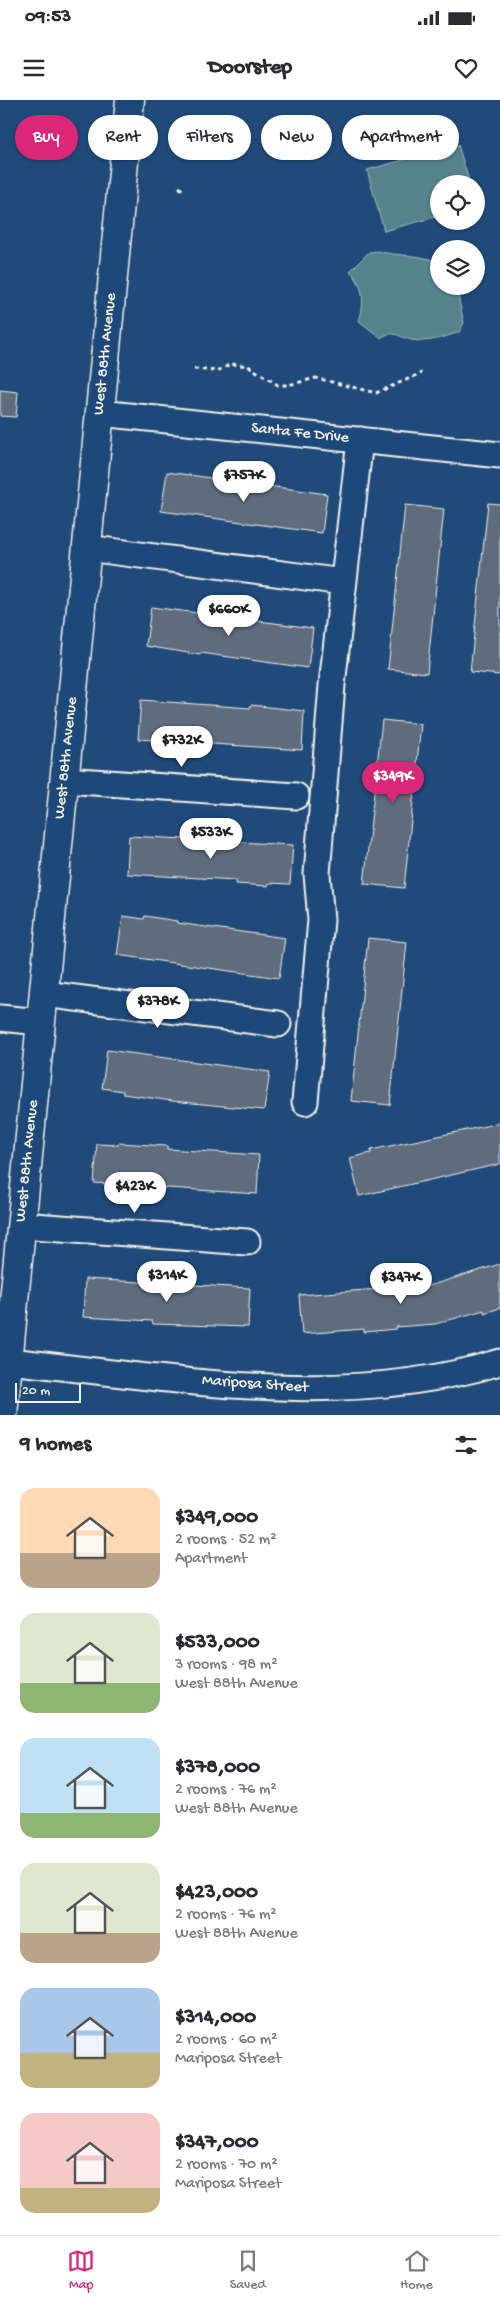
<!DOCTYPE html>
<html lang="en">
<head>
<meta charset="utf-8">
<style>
  body { margin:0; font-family:"Gochi Hand",sans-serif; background:#f7f7f7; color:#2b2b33; height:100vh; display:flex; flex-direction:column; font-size:19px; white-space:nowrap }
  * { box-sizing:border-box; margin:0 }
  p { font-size:16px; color:#7c7c81 }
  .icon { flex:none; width:28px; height:28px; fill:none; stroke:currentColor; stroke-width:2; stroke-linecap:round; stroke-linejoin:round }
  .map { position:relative; height:1315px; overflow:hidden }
  .details { display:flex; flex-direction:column; background:#fff; flex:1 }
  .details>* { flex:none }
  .guide { position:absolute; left:15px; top:15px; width:470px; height:45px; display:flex; gap:10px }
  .tools { position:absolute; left:430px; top:75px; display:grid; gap:10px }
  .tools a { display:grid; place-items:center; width:55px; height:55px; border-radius:50%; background:#fff; box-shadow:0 1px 4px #0004; font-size:25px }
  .scale { position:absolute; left:15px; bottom:12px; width:66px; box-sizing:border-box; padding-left:5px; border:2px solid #f4f1e8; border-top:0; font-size:14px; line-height:18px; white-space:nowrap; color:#f4f1e8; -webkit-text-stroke:4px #1f4a7a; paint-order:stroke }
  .price { position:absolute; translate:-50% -42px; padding:0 11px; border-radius:18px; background:#fff; color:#222; font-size:16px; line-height:32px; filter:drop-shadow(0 1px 2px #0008) }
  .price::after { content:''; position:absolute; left:50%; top:30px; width:15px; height:11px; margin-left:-8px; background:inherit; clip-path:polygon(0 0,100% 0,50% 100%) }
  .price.current { background:#db2777; color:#fff }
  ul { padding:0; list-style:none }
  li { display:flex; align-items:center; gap:15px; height:125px; padding:0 20px }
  li span { display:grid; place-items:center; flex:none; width:140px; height:100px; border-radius:15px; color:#555 }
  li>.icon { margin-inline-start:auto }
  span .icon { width:60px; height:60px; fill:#fffc; stroke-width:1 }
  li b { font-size:21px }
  h2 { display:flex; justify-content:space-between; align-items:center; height:60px; padding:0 20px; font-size:21px }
  .tag { padding:0 18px; border-radius:22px; background:#fff; box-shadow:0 1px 4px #0004; font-size:18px; line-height:45px }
  .tag.current { background:#db2777; color:#fff }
  .status { display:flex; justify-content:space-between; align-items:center; height:35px; padding:0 25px; background:#fff; direction:ltr }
  .status svg { height:14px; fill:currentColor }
  header { display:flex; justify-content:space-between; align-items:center; height:65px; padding:0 20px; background:#fff; font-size:22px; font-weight:700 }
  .dock { display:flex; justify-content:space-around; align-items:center; height:70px; border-top:1px solid #e1e1e2; background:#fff; font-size:14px; color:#7c7c81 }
  .dock a { display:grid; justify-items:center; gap:2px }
  .dock .current { color:#db2777 }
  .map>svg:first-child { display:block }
  .green { fill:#54838c; stroke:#a4baba }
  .building { fill:#5e6c7e; stroke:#f4f1e8 }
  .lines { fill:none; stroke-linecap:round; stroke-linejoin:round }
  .street-casing { stroke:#f4f1e8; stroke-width:29 }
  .secondary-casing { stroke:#f4f1e8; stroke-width:31 }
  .path { stroke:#f4f1e8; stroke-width:3; stroke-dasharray:4 4; stroke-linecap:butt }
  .street { stroke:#1f4a7a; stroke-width:25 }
  .secondary { stroke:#1f4a7a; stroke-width:28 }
  .labels { text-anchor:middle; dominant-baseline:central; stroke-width:4; stroke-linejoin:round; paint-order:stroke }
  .street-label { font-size:16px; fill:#f4f1e8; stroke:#1f4a7a }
</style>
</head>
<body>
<div class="status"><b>09:53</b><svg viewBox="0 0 49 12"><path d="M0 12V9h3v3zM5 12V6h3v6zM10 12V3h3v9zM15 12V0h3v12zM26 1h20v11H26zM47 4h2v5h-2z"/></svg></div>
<header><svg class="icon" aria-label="menu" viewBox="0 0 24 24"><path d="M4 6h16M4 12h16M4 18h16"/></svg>Doorstep<svg class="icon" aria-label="heart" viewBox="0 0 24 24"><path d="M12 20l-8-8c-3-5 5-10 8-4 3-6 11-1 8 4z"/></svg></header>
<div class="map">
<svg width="500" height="1315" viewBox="0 0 500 1315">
  <rect width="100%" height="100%" fill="#1f4a7a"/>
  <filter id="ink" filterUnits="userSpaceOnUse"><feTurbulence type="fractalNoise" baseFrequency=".02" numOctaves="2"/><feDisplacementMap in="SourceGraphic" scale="10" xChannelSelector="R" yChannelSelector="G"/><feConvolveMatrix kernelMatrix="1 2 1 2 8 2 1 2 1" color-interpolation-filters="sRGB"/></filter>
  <g filter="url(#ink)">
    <g class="green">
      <polygon points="458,45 470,84 439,84 439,116 384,131 367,70"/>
      <path d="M378,151c20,6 43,2 61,12v23h17l8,37 -5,9c-16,6 -31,11 -48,8 -12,-3 -19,-11 -30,-2l-22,-17c6,-18 5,-36 -9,-50l19,-19z"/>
    </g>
    <g class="building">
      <polygon points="0,290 18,292 16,317 0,316"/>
      <polygon points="167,372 327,394 322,433 161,411"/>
      <polygon points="488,403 500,404 500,575 470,572"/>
      <polygon points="405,405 444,409 427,573 388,569"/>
      <polygon points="151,507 313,528 308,568 201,553 200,555 146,546"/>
      <polygon points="141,600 250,608 251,605 304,611 302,650 138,639"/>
      <polygon points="382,620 421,624 404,788 364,784"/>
      <polygon points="129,736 293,745 290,784 269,783 268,786 236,784 236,780 127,774"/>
      <polygon points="123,816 144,819 145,816 177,821 177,823 285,838 279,878 117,855"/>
      <polygon points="368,838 407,842 390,1005 351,1001"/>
      <polygon points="107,950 270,972 264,1010 172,1001 123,994 123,991 102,988"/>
      <polygon points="500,1023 500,1064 359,1096 350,1058 371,1053 371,1050"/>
      <polygon points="119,1043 167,1046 167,1049 259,1055 257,1094 94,1083 97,1044 118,1045"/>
      <polygon points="500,1164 500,1208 484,1213 484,1210 435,1224 396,1227 396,1229 364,1232 364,1229 302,1234 299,1195 432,1185"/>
      <polygon points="85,1179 250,1188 248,1227 153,1224 152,1221 83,1217"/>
    </g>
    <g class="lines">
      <g class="street-casing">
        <g id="street">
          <polyline points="100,313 500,355"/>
          <polyline points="87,448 343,482"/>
          <polyline points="64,680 296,696"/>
          <polyline points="44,894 278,924"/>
          <polyline points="0,918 41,922"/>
          <polyline points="305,1002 321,820 317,774 332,585 360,340"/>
          <polyline points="21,1125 247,1142"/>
          <path d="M8,1261c163,17 332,50 492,1"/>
        </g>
      </g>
      <g class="secondary-casing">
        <polyline id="secondary" points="3,1315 130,0"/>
      </g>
      <g class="path">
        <polyline points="179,87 185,92"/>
        <polyline points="194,269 217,271 231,264 248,266 278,285 288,285 316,278 376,293 422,273"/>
      </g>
      <use href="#street" class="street"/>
      <use href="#secondary" class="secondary"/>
    </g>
  </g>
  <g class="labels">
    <g class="street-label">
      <text transform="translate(106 254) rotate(-84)">West 88th Avenue</text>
      <text transform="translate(300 334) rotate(6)">Santa Fe Drive</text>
      <text transform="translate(67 658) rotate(-84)">West 88th Avenue</text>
      <text transform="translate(28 1061) rotate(-84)">West 88th Avenue</text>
      <text transform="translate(255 1285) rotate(4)">Mariposa Street</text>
    </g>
  </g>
</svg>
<div class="tools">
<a><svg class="icon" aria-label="locate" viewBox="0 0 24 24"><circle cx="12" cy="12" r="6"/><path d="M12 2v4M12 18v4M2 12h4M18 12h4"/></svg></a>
<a><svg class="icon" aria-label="layers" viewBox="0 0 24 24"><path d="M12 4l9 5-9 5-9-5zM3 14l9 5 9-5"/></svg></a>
</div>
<div class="scale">20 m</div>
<b class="price" style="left:244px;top:403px">$757K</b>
<b class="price" style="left:229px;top:537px">$660K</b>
<b class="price" style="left:182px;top:668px">$732K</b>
<b class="price current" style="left:393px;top:704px">$349K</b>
<b class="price" style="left:211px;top:760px">$533K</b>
<b class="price" style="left:158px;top:929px">$378K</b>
<b class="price" style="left:135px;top:1114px">$423K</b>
<b class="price" style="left:167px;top:1203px">$314K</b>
<b class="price" style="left:401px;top:1205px">$347K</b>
<div class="guide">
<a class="tag current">Buy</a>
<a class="tag">Rent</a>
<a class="tag">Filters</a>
<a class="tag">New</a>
<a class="tag">Apartment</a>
</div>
</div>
<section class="details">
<h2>9 homes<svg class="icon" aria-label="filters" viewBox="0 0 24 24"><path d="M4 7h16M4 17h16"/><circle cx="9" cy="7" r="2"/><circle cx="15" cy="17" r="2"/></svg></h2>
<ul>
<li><span style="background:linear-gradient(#ffd9b3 65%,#b9a48a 0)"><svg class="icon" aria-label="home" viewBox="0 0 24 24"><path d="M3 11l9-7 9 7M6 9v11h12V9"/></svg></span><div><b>$349,000</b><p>2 rooms · 52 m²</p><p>Apartment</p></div></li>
<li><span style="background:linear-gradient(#dfe7d0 70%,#8fb573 0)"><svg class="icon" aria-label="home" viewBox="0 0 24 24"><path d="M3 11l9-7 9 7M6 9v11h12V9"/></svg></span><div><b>$533,000</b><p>3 rooms · 98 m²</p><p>West 88th Avenue</p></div></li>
<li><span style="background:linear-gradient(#bfe0f5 75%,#8fb573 0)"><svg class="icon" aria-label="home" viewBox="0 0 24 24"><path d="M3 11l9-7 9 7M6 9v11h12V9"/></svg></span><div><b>$378,000</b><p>2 rooms · 76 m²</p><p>West 88th Avenue</p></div></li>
<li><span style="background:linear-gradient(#dfe7d0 70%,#b9a48a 0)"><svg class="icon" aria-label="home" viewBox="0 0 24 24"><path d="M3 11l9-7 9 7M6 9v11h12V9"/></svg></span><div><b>$423,000</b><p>2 rooms · 76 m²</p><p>West 88th Avenue</p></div></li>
<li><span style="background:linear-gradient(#a9c7e8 65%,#c2b280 0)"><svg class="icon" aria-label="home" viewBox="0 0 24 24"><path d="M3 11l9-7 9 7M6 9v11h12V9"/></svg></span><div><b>$314,000</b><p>2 rooms · 60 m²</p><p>Mariposa Street</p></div></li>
<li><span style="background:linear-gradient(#f6c9c9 75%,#c2b280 0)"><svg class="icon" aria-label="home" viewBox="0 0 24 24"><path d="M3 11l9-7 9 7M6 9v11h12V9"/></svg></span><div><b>$347,000</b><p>2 rooms · 70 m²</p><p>Mariposa Street</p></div></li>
</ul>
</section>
<nav class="dock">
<a class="current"><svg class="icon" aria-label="map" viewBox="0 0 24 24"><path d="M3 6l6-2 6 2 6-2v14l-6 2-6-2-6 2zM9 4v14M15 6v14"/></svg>Map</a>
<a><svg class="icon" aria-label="saved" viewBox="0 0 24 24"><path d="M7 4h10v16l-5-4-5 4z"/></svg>Saved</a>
<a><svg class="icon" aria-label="home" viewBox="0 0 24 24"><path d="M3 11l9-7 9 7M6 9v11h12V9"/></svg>Home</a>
</nav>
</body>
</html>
